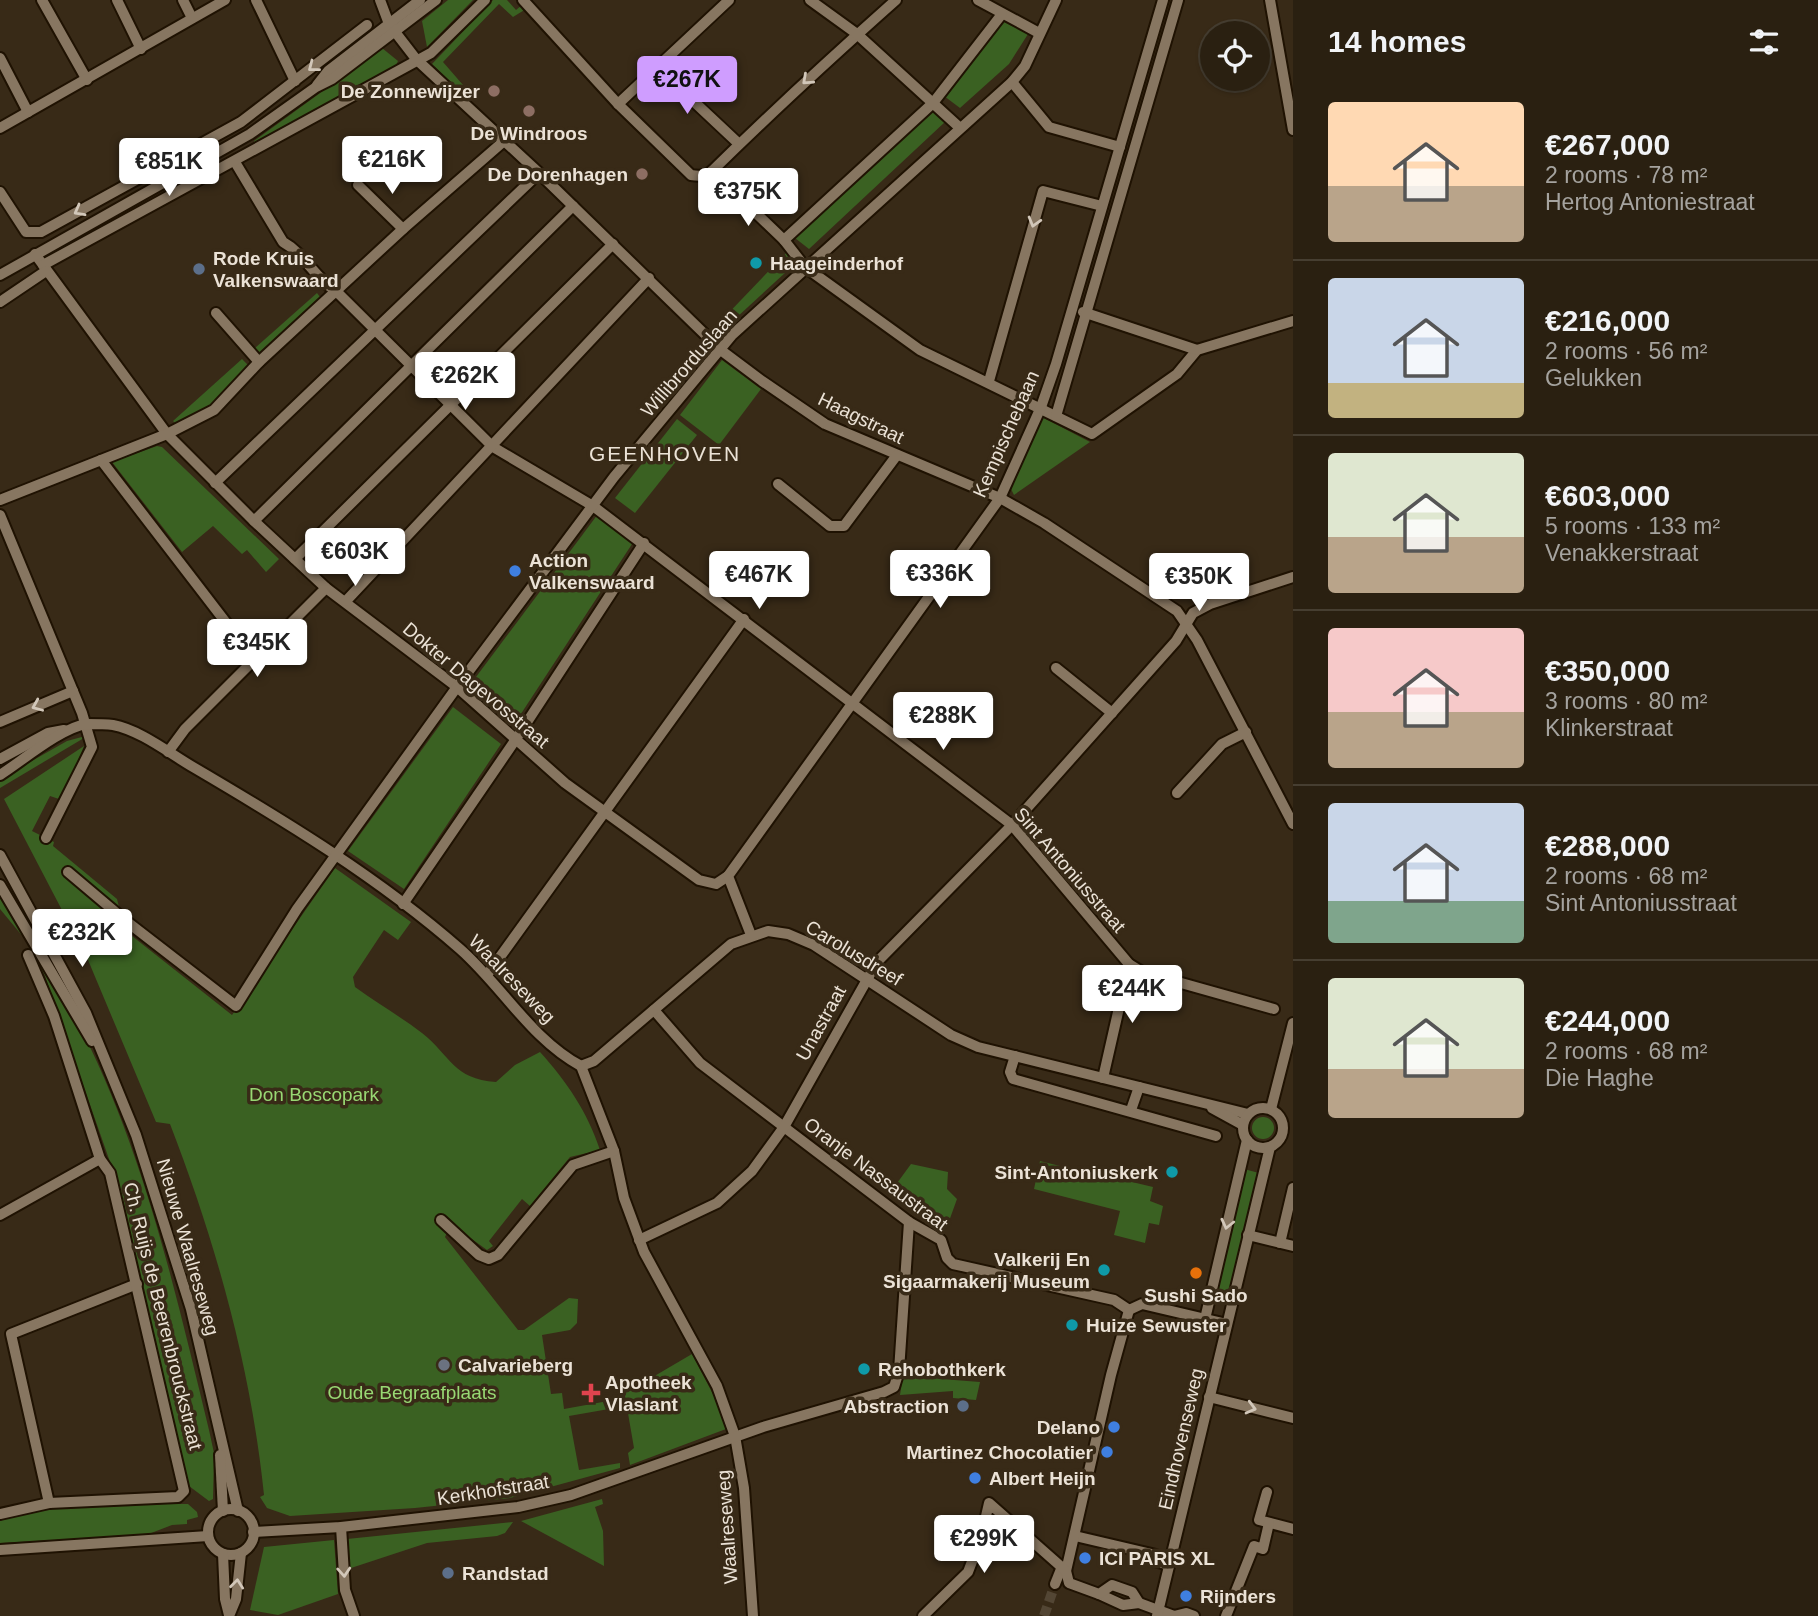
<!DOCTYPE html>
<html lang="en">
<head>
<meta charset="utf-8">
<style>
  body { margin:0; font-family:Arial,sans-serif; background:#362d1f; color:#f1f3f6; height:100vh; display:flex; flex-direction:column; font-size:26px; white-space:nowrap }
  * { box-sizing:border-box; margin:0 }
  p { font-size:23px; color:#a5a39f }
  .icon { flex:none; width:38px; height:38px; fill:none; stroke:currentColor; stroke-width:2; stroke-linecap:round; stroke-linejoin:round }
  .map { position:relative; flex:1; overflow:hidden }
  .panel { display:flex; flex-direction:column; background:#2a2011; width:525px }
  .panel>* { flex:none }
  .fabs { position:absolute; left:1200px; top:21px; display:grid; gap:14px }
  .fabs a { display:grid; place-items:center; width:70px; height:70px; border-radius:50%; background:#2a2011; box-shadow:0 2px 5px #0004,0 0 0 2px #463e31; font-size:35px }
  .price { position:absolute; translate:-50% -60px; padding:0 16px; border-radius:7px; background:#fff; color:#222; font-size:23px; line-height:46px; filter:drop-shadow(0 2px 4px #0008) }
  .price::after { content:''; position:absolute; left:50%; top:42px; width:21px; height:16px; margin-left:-10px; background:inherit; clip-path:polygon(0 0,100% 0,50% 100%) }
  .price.on { background:#cf9dff; color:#111 }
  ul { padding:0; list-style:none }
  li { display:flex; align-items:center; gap:21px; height:175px; padding:0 35px }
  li+li { border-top:2px solid #463e31 }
  li span { display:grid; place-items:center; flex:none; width:196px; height:140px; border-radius:7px; color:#555 }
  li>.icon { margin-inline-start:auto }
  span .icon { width:84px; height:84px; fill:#fffc; stroke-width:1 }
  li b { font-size:30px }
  h2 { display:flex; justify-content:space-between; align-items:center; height:84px; padding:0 35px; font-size:30px }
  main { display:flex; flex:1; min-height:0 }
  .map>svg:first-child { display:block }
  .green { fill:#3a6122 }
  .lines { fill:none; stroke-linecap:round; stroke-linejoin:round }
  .minor-tunnel { stroke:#534634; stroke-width:10; stroke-dasharray:10 5; stroke-linecap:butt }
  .minor-casing { stroke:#1f1202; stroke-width:14 }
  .minor { stroke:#877661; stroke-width:10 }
  .oneway { stroke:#d2c7b9 }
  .education-dot { fill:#8d6e63; stroke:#382a17; stroke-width:2.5 }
  .culture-dot { fill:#0f9aa8; stroke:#382a17; stroke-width:2.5 }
  .service-dot { fill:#5c6f8a; stroke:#382a17; stroke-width:2.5 }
  .shop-dot { fill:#3f7fe0; stroke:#382a17; stroke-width:2.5 }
  .food-dot { fill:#e8710a; stroke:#382a17; stroke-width:2.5 }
  .worship-dot { fill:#6b7280; stroke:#382a17; stroke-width:2.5 }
  .health-dot { fill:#e0444e; stroke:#382a17; stroke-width:2.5 }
  .labels { text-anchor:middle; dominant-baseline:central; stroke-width:7; stroke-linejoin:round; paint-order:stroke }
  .poi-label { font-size:19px; font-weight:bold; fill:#ebe2d6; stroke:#382a17; text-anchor:start }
  .street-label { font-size:19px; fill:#ebe2d6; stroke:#382a17 }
  .park-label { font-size:19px; fill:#98d873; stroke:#382a17 }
  .neighbourhood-label { font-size:21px; letter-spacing:2px; fill:#ebe2d6; stroke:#382a17 }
</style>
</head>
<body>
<main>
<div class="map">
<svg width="1293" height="1616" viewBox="0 0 1293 1616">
  <rect width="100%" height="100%" fill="#382a17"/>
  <g class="green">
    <polygon points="448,0 473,0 427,47 422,21"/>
    <polygon points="493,0 507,0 516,10 522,5 526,9 513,17 499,4 443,62 463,85 459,90 432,64"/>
    <polygon points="1004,22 1028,34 1009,64 960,108 944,96 997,25"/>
    <polygon points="382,48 398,61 395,67 255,144 254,141"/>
    <polygon points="934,110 946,121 809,249 795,238"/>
    <polygon points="786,253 798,261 723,330 718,324"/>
    <polygon points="317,293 320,297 260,353 255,348"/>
    <path d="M242,359l6,6c-26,27 -33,43 -71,60l-4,-4z"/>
    <polygon points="722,360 761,389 719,445 680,415"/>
    <polygon points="1042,417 1090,442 1014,495 1011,489"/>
    <polygon points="677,419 697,435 635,513 615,498"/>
    <polygon points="157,446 162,447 279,559 266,572 247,550 242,554 213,526 182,552 112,462"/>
    <polygon points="598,514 634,541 513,726 467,689"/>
    <polygon points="453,707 501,744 404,889 348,851"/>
    <polygon points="89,735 0,788 0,779 67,741"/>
    <path d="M84,746l-22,54 -12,-4 -18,35 22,11 -1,4 64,53 3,12 -7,10 119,94 103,-147 76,54 -13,18 -14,-10 -31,47 2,10c22,16 46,30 67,46 29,23 31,46 74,49l19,-17 25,-13c27,30 47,59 60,98l-30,7 -40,49 -8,-7 -33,42 4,5 -6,4 -36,-26 -6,13 73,93h6l45,-32 9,1 -1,24 -7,7 -28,5 9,59 11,-1 2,16 44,-8 1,8 -40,7 10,54 41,-7v5l-110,30 -95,10 -125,8 -23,-8 -7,-11 4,-2c-13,-127 -48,-252 -94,-371l-14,-2 -68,-162 -84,-161z"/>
    <path d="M0,894c25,41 53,81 75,123 68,129 100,273 134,413l5,23 -1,46 -4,2 -20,-15 -80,-327 -64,-183 -16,-32 -29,-35z"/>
    <circle cx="1263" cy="1128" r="11"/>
    <polygon points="1040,1161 1096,1175 1095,1179 1102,1182 1106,1175 1118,1173 1133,1177 1132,1182 1153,1187 1150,1201 1163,1206 1159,1225 1149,1223 1145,1243 1114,1235 1120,1211 1034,1189"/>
    <polygon points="911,1164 948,1172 947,1189 957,1199 948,1224 892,1190"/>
    <polygon points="1244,1169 1259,1173 1229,1301 1214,1297"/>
    <polygon points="692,1354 715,1398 726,1429 630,1465 628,1453 634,1448 625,1396 619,1400 618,1393 629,1391"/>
    <polygon points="903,1376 980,1382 976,1400 953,1398 953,1391 900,1395"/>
    <polygon points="602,1499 603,1504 595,1507 603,1531 604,1566 521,1521"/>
    <path d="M179,1502v2h9l9,8 1,5 -11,3v4l-15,1 -26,10 -146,8v-22c55,-22 121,-17 179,-19z"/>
    <polygon points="513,1522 505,1533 497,1536 427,1543 348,1569 347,1539"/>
    <polygon points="334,1540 338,1594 278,1615 250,1610 264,1547"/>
  </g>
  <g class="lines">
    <polyline class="minor-tunnel" points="1044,1616 1055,1584"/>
    <g class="minor-casing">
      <g id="minor">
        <polyline points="42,0 87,80"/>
        <polyline points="117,0 141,49"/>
        <polyline points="183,0 192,18"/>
        <polyline points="256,0 295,81"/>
        <polyline points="380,0 389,24 416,59 539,173 722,351 762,381 825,424 1000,498 1044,523 1177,611 1197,640 1293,824"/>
        <path d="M523,0l95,104 73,71c6,1 14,2 20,-3 60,-59 122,-116 185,-172"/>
        <polyline points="810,0 857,34 959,127"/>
        <polyline points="978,0 1039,33"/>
        <polyline points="1270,0 1293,130"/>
        <polyline points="0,58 28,112"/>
        <polyline points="657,67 738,143"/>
        <polyline points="1012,82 1049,127 1120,147"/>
        <polyline points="317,85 328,71 420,0"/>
        <polyline points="618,104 729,0"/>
        <polyline points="0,128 225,0"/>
        <path d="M235,162l48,80c22,12 32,37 53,49l157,156 100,59 419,319 117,139 13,8 132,37"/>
        <polyline points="712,171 784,240 805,267 920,350 1092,434 1177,374 1197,350 1293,321"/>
        <polyline points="358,185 403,229"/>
        <polyline points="0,192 26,232 41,232 241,122 367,25"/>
        <polyline points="784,240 933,103 1002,14"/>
        <polyline points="35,254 167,434 254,521 326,588 457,687 565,783 699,880 716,884 728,876"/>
        <polyline points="43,265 431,53 485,0"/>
        <polyline points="0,275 250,134 316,87 332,79 436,0"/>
        <polyline points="0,302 46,271"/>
        <polyline points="1083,312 1197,350"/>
        <polyline points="216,313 259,362"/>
        <polyline points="989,381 1043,191 1102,206"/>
        <polyline points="1056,416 1178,0"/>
        <polyline points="101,460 254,659"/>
        <polyline points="215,483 539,173"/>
        <polyline points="778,484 830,526 844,526 897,455"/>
        <polyline points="0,500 167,434 214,410 259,362 403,229 504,141"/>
        <polyline points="0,515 82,713 92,747 46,838"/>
        <polyline points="254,521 573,206"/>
        <polyline points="295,559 613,244"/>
        <polyline points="346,601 649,278"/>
        <polyline points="1056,668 1112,713"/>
        <polyline points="0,722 73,691"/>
        <polyline points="168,752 185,729 326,588"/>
        <polyline points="0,759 48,733 64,730"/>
        <path d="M0,775c22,-14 62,-48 87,-51 7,0 18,0 26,1 27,5 56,28 80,42 92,54 186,111 267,182 42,37 71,90 121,117l33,85 10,47 20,54 73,134 18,50 9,52 9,128"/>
        <polyline points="1177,793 1222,744 1246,732"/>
        <polyline points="0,855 86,1013 136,1135 191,1309 238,1511"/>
        <polyline points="68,872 126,921 236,1006 297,909 457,687 614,477 732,335 1012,82 1025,66 1056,0"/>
        <polyline points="0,885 92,1041"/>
        <polyline points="403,904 516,739 644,543"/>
        <polyline points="751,935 728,876 1000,498 1041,407 1056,364 1163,0"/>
        <polyline points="487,975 744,619"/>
        <polyline points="654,1010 700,1063 909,1222 941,1240 947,1258 953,1264 1114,1300 1129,1310 1142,1304 1227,1324"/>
        <polyline points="1015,1056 1010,1072 1013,1079 1216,1136"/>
        <polyline points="581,1066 594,1061 731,944 768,931 788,934 814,945 951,1035 978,1047 1248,1114"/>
        <polyline points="1103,1078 1129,964"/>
        <circle cx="1263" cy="1128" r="20"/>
        <polyline points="1212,1108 1243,1125"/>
        <polyline points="1271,1109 1293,1023"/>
        <polyline points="1131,1110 1139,1087"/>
        <polyline points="0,1215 100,1159"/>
        <polyline points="441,1220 479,1255 489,1259 498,1255 573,1165 614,1151"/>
        <polyline points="1248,1235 1293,1246"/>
        <polyline points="639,1240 717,1203 752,1171 784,1127 877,962 1012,825 1176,641 1193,613 1210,604 1293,577"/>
        <polyline points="1280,1243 1293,1188"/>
        <polyline points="1205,1319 1247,1140"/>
        <polyline points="1209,1397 1293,1418"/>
        <polyline points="220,1455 223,1511"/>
        <polyline points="1267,1492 1259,1520 1293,1529"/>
        <polyline points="49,1503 11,1334 137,1284"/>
        <circle cx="231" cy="1532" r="23"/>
        <polyline points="0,1514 49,1503 178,1497 184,1491 110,1173 100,1159 54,1016 28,955"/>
        <polyline points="341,1527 345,1590 354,1616"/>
        <polyline points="253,1532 341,1527 518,1507 571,1495 763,1427 884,1392 894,1387 899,1371 909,1222"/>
        <polyline points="1075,1536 1156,1555 1158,1562 1169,1565"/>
        <polyline points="0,1550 208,1536"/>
        <polyline points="223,1554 225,1599 229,1615"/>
        <polyline points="1066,1571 1111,1375 1129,1310"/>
        <polyline points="1055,1584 1061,1569"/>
        <polyline points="1099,1594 1123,1605 1139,1603 1174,1616"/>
        <polyline points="229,1616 236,1599 241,1553"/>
        <polyline points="923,1616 968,1572 981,1538 989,1503 1066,1571 1069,1583 1099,1594 1112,1585 1132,1592 1139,1603"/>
        <polyline points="1157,1616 1270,1147"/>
        <polyline points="1174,1616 1186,1613 1194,1616"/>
        <polyline points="1226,1616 1254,1546 1263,1549 1269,1523"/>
      </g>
    </g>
    <use href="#minor" class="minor"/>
  </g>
  <defs><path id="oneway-chevron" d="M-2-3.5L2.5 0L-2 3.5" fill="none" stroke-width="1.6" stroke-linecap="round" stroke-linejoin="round" transform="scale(1.75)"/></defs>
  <g class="oneway">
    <use href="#oneway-chevron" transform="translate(313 67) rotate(142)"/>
    <use href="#oneway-chevron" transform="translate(807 80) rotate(138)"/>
    <use href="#oneway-chevron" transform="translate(79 211) rotate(151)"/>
    <use href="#oneway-chevron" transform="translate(1034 222) rotate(106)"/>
    <use href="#oneway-chevron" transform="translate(37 706) rotate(157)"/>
    <use href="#oneway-chevron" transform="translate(1227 1224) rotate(103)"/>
    <use href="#oneway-chevron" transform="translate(1251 1408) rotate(15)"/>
    <use href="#oneway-chevron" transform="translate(344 1572) rotate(86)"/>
    <use href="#oneway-chevron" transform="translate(237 1584) rotate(-84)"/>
  </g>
  <g class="education-dot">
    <circle cx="494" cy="91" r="7"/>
    <circle cx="529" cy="111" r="7"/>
    <circle cx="642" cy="174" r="7"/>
  </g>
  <g class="culture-dot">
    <circle cx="756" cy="263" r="7"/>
    <circle cx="1172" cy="1172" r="7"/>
    <circle cx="1104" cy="1270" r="7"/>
    <circle cx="1072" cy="1325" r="7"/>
    <circle cx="864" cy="1369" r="7"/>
  </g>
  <g class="service-dot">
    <circle cx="199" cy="269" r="7"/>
    <circle cx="963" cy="1406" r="7"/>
    <circle cx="448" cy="1573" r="7"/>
  </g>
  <g class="shop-dot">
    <circle cx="515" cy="571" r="7"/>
    <circle cx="1114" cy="1427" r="7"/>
    <circle cx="1107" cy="1452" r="7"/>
    <circle cx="975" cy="1478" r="7"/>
    <circle cx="1085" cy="1558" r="7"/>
    <circle cx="1186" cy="1596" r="7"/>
  </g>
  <circle class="food-dot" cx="1196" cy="1273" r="7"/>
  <circle class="worship-dot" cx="444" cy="1365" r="7"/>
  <path class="health-dot" d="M587.5 1382.5h7v7h7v7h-7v7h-7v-7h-7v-7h7z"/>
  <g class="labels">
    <g class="poi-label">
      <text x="480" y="91" text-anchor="end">De Zonnewijzer</text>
      <text x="529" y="133" text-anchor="middle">De Windroos</text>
      <text x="628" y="174" text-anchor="end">De Dorenhagen</text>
      <text x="213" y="258">Rode Kruis<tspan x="213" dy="22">Valkenswaard</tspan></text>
      <text x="770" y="263">Haageinderhof</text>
      <text x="529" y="560">Action<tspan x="529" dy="22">Valkenswaard</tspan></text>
      <text x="1158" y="1172" text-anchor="end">Sint-Antoniuskerk</text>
      <text x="1090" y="1259" text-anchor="end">Valkerij En<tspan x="1090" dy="22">Sigaarmakerij Museum</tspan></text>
      <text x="1196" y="1295" text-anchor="middle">Sushi Sado</text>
      <text x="1086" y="1325">Huize Sewuster</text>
      <text x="458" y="1365">Calvarieberg</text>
      <text x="878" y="1369">Rehobothkerk</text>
      <text x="605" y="1382">Apotheek<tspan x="605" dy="22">Vlaslant</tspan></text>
      <text x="949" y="1406" text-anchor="end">Abstraction</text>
      <text x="1100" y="1427" text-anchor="end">Delano</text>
      <text x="1093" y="1452" text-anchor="end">Martinez Chocolatier</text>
      <text x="989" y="1478">Albert Heijn</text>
      <text x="1099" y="1558">ICI PARIS XL</text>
      <text x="462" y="1573">Randstad</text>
      <text x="1200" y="1596">Rijnders</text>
    </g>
    <g class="street-label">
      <text transform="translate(689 363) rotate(-49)">Willibrorduslaan</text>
      <text transform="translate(861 418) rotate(26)">Haagstraat</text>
      <text transform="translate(1006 434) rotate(-66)">Kempischebaan</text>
      <text transform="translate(476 685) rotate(40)">Dokter Dagevosstraat</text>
      <text transform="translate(1070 870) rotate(49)">Sint Antoniusstraat</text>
      <text transform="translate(854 953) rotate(31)">Carolusdreef</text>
      <text transform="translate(512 979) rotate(46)">Waalreseweg</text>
      <text transform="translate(821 1023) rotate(-61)">Unastraat</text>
      <text transform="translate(876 1174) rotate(37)">Oranje Nassaustraat</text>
      <text transform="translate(188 1247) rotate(74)">Nieuwe Waalreseweg</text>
      <text transform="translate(163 1316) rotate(76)">Ch. Ruijs de Beerenbrouckstraat</text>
      <text transform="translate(1181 1439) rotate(-77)">Eindhovenseweg</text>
      <text transform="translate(493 1490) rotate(-9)">Kerkhofstraat</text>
      <text transform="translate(727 1527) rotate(-94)">Waalreseweg</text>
    </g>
    <g class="park-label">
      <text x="314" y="1094">Don Boscopark</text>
      <text x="412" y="1392">Oude Begraafplaats</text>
    </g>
    <g class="neighbourhood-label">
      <text x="665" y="453">GEENHOVEN</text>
    </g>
  </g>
</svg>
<div class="fabs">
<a><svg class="icon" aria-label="locate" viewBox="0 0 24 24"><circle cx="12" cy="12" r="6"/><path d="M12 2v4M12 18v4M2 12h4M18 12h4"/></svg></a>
</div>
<b class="price on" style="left:687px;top:116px">€267K</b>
<b class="price" style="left:392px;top:196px">€216K</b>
<b class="price" style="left:169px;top:198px">€851K</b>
<b class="price" style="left:748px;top:228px">€375K</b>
<b class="price" style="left:465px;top:412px">€262K</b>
<b class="price" style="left:355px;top:588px">€603K</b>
<b class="price" style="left:940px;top:610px">€336K</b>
<b class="price" style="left:759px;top:611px">€467K</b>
<b class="price" style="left:1199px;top:613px">€350K</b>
<b class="price" style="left:257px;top:679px">€345K</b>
<b class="price" style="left:943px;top:752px">€288K</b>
<b class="price" style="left:82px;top:969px">€232K</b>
<b class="price" style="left:1132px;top:1025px">€244K</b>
<b class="price" style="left:984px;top:1575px">€299K</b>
</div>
<section class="panel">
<h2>14 homes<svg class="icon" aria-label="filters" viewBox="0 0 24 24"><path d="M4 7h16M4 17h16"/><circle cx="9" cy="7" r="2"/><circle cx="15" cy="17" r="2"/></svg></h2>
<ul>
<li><span style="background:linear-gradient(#ffd9b3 60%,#b9a48a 0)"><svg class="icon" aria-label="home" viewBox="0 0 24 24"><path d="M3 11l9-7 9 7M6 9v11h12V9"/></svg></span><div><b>€267,000</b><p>2 rooms · 78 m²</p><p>Hertog Antoniestraat</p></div></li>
<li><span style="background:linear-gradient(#c9d6e8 75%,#c2b280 0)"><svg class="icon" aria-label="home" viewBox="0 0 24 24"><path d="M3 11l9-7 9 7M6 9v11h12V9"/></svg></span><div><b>€216,000</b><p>2 rooms · 56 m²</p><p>Gelukken</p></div></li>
<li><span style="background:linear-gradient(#dfe7d0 60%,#b9a48a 0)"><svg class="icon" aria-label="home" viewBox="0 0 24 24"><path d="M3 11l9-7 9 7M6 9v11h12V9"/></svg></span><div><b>€603,000</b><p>5 rooms · 133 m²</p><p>Venakkerstraat</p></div></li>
<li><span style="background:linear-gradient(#f6c9c9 60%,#b9a48a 0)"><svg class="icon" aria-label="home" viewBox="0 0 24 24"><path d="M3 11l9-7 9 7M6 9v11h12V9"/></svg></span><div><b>€350,000</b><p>3 rooms · 80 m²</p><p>Klinkerstraat</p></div></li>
<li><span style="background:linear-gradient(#c9d6e8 70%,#7fa58c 0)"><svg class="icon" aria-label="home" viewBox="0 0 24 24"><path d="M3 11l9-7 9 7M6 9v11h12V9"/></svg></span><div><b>€288,000</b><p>2 rooms · 68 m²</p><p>Sint Antoniusstraat</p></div></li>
<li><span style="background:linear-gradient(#dfe7d0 65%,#b9a48a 0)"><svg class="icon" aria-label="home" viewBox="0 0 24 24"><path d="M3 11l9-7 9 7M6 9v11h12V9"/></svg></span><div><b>€244,000</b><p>2 rooms · 68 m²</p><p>Die Haghe</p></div></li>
</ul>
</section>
</main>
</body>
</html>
